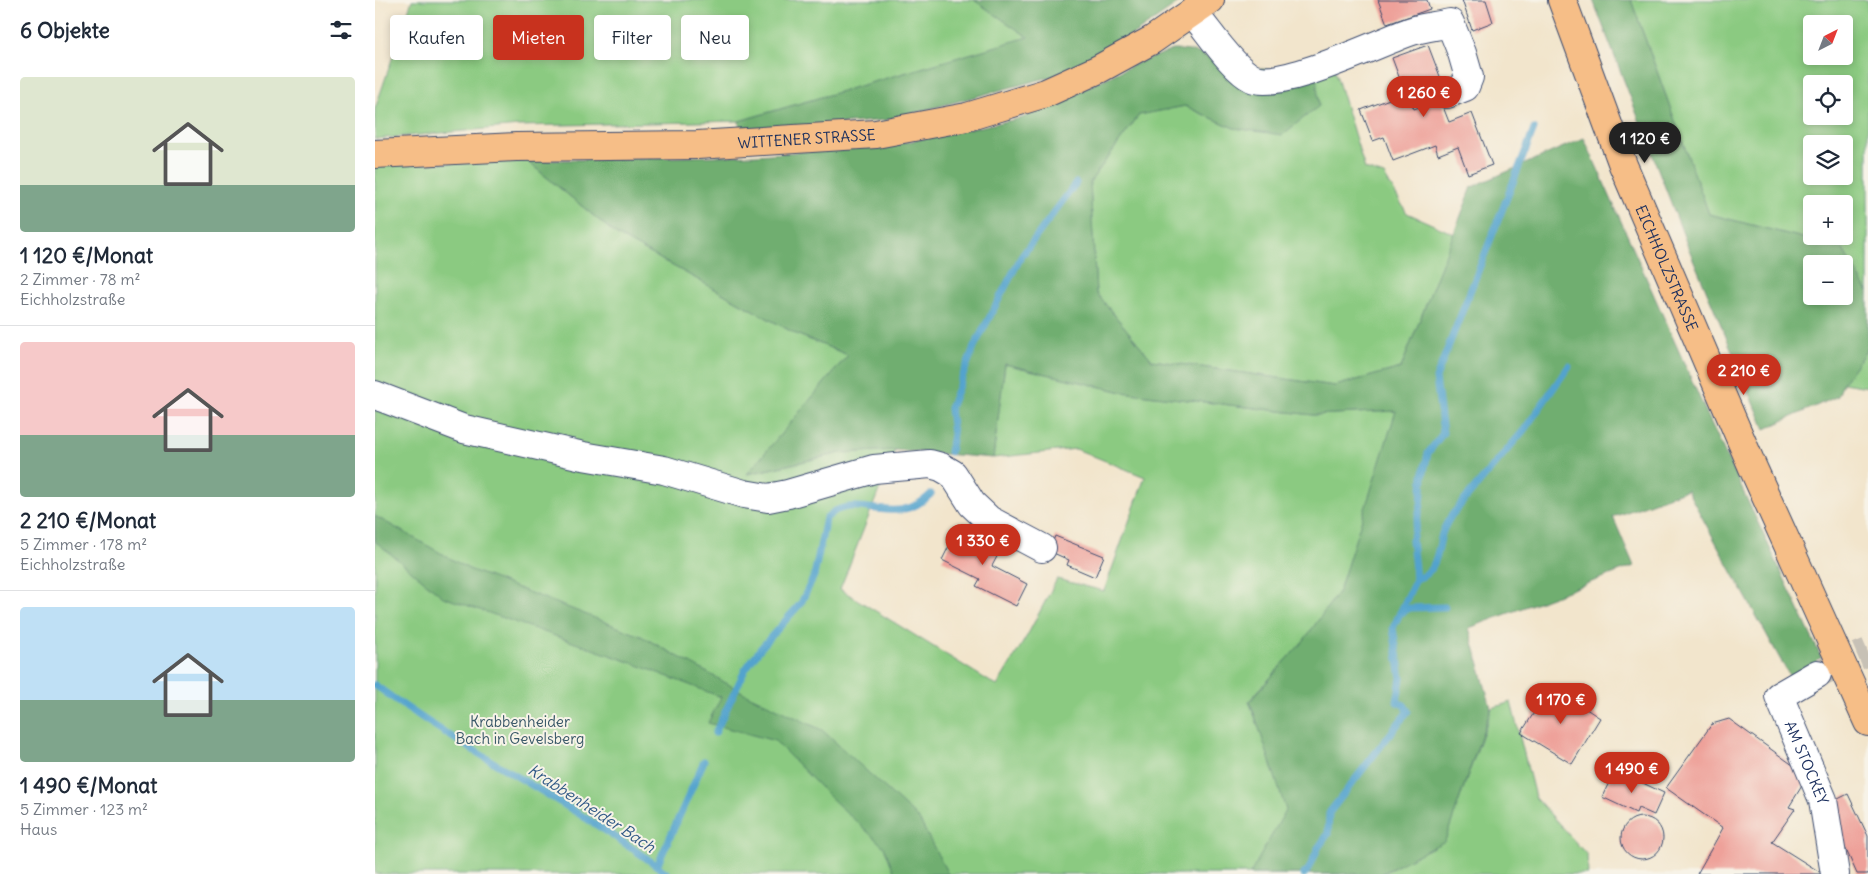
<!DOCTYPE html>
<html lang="de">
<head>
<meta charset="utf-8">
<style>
  body { margin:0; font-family:Delius,sans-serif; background:#f6f6f7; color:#1f2937; height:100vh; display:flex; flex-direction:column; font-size:19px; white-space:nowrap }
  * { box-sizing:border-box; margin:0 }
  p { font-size:16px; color:#747a83 }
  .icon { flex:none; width:28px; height:28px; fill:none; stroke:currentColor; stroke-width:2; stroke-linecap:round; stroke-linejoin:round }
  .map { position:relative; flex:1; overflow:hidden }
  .drawer { display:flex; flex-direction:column; background:#fff; width:375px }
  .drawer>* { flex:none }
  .top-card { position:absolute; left:15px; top:15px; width:475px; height:45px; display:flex; gap:10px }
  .needle { width:32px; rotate:42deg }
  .fabs { position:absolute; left:1428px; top:15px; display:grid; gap:10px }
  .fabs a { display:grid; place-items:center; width:50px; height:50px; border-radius:5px; background:#fff; box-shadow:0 2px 8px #0003; font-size:25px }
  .price { position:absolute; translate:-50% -42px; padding:0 11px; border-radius:18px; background:#c8321e; color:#fff; font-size:16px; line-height:32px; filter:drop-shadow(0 1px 2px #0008) }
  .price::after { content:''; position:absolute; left:50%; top:30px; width:15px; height:11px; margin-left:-8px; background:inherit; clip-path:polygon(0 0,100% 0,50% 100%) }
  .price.selected { background:#222; color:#fff }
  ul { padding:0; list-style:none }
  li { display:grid; align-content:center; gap:10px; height:265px; padding:0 20px }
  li+li { border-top:1px solid #e0e1e3 }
  li span { display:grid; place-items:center; height:155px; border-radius:5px; color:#555 }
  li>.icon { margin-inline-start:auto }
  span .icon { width:90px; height:90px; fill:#fffc; stroke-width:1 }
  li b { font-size:21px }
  h2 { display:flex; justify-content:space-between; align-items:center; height:60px; padding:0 20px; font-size:21px }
  .pill { padding:0 18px; border-radius:5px; background:#fff; box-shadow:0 2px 8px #0003; font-size:18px; line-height:45px }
  .pill.selected { background:#c8321e; color:#fff }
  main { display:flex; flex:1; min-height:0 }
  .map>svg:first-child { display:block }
  .green { fill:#8bca81; stroke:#537c70; fill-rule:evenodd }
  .forest { fill:#70ae6f; stroke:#466e66; fill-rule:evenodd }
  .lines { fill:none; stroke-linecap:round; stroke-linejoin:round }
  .stream { stroke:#53a3cd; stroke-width:7 }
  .building { fill:#eea19a }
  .minor-tunnel { stroke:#c7c1b6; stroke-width:28; stroke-dasharray:28 14; stroke-linecap:butt }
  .minor-casing { stroke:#3b4a6e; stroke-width:30 }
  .major-casing { stroke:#3b4a6e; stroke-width:30 }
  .minor { stroke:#fff; stroke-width:28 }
  .major { stroke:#f6be87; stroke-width:28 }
  .labels { text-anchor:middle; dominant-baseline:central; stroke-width:4; stroke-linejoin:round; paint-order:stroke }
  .street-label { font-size:15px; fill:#1b2f5e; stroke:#f7f3e8 }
  .park-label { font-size:15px; fill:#375667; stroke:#f7f3e8 }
  .water-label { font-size:16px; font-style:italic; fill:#2f5885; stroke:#f7f3e8 }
</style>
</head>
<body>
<main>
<section class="drawer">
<h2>6 Objekte<svg class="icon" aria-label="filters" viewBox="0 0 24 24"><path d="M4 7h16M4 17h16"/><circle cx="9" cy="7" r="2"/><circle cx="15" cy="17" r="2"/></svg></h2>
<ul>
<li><span style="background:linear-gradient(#dfe7d0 70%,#7fa58c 0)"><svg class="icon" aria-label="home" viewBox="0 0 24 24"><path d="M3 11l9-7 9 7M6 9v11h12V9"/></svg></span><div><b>1 120 €/Monat</b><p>2 Zimmer · 78 m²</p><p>Eichholzstraße</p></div></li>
<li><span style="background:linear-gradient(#f6c9c9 60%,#7fa58c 0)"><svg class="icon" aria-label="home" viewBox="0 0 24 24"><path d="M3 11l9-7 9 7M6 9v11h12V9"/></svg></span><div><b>2 210 €/Monat</b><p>5 Zimmer · 178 m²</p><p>Eichholzstraße</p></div></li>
<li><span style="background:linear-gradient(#bfe0f5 60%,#7fa58c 0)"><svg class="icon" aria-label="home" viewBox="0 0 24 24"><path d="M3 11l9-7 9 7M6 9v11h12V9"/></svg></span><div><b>1 490 €/Monat</b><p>5 Zimmer · 123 m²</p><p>Haus</p></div></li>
</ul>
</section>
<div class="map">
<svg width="1493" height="874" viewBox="0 0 1493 874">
  <rect width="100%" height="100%" fill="#f7f3e8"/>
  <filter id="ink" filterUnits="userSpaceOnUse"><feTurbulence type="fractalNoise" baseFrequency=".02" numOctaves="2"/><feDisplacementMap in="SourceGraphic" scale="10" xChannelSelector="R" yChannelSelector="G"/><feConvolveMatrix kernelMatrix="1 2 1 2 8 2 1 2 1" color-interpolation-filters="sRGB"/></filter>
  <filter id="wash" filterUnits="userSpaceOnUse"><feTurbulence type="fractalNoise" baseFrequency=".0096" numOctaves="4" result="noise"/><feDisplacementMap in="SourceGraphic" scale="20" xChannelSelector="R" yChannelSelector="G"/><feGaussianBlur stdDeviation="1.12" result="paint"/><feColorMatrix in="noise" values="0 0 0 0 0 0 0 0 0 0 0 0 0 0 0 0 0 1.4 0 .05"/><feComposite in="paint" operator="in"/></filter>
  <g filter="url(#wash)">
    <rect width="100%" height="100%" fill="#f2e5cc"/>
    <g class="green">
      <polygon points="37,0 599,0 654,37 364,121 144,126 0,139 0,109"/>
      <path d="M1256,0h237v292l-26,-44 -133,-34zM1436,24h33v32h-33zM1436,84h33v32h-33zM1436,144h33v32h-33zM1436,204h33v32h-33z"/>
      <polygon points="959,68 990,169 1009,175 1032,213 1079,234 1026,368 960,386 777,360 721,293 715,182 764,115 810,106 859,128 941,73"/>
      <polygon points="152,161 242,235 421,334 473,355 373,474 466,453 520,450 465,589 622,686 653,634 682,579 729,591 770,477 701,449 618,458 630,364 747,392 938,415 1022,411 964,591 929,641 874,701 883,725 965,874 0,874 0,165"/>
      <polygon points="1493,348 1493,387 1468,383"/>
      <polygon points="1136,702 1160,797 1212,855 1213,874 1007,874 1070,840 1117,708"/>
    </g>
    <g class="forest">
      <polygon points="599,0 808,0 761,33 679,76 512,120 365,132 364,121 653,37"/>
      <path d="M1218,0h38l78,214 133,34 26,44v56l-25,35 -5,13 -73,33 -77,-182zM1436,264h33v32h-33z"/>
      <path d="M798,50c21,0 31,3 48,16l95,7 3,33 -37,29 -48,-7 -49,-22 -46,9 -49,67 6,111 56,67 183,26 66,-18 71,-181 112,-49 121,272 117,249 -32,18 -103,-187 -74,27 21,49 -165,62 22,80 -46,133 -64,33h-131l36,-64 -36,-109 54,-61 35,-49 57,-180 -83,4 -191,-23 -117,-28 -12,94 -98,-8 -54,3 -94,21 101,-119 -52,-21 -179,-99 -90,-74 229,-6 136,-10 130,-27 118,-56z"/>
      <polygon points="0,516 94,569 266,636 371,694 447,730 544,819 573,874 520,874 509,847 455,797 400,741 333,723 346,697 252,661 68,597 0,541"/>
    </g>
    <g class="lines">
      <g class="stream">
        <polyline points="575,452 578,434 575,408 599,347 646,257 701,183"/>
        <path d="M1041,579c21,-6 21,-27 26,-45 2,-7 6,-13 9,-18l73,-86 45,-64"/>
        <polyline points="1025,613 1035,608 1070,607"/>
        <path d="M0,685c93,69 200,119 293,189"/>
        <path d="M340,733l30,-63 15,-21 41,-46 13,-27 12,-58c3,-2 6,-5 9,-7 29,-15 62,17 96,-17"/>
        <polyline points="282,866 329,761"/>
        <polyline points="929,874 934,869 943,848 953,834 954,813 1033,711 1029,705 1022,702 1026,678 1018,628 1041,579 1037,540 1046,505 1048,476 1053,453 1068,433 1061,378 1159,129"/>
      </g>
    </g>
    <g id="blocks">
      <g class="building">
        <polygon points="1003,0 1052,0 1055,9 1012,24"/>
        <polygon points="1087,0 1111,0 1118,22 1097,30"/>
        <polygon points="1053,45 1066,79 1032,92 1039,109 1065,99 1074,122 1097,113 1117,165 1093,174 1083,147 1063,155 1060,145 1018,161 1009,137 998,141 986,110 1030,93 1017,58"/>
        <polygon points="583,528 626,549 617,566 652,584 641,606 601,586 605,579 567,560"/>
        <polygon points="680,536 729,556 720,577 692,565 694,560 674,551"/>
        <polygon points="1176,686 1225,718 1197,764 1146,733"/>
        <polygon points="1354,719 1433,776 1414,807 1420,809 1397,842 1448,874 1322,874 1348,828 1291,788 1337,724"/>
        <polygon points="1240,770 1289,793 1279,815 1263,808 1261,813 1227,797"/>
        <polygon points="1473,794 1493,836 1493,874 1482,874 1451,805"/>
        <circle cx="1267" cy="838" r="21"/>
      </g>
    </g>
  </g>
  <g filter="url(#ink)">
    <use href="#blocks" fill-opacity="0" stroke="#3b4a6e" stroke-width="1"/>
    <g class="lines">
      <polyline class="minor-tunnel" points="1444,673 1493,652"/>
      <g class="minor-casing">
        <g id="minor">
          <path d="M818,13c15,17 40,56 59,65 29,13 127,-36 160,-47 12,-4 25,-5 38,-8l12,30 7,24 -4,10 -18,7"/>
          <polyline points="0,395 89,429 208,456 289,470 369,494 393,498 413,494 499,469 555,464 566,467 578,474 597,504 614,520 667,548"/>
          <path id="s1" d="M1442,674l-38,22 44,104 12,74"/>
        </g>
      </g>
      <g class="major-casing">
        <g id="major">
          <path id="s2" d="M1187,0l61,165 130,303 115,254"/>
          <path id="s3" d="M0,154l141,-7 181,-2 179,-11 91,-17 79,-24 53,-24 53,-29 58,-40"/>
        </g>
      </g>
      <use href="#minor" class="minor"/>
      <use href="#major" class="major"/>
    </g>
  </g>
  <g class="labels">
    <g class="street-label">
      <text stroke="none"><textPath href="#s3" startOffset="432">WITTENER STRASSE</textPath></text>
      <text stroke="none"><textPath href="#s2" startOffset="288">EICHHOLZSTRASSE</textPath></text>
      <text stroke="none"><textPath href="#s1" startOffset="116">AM STOCKEY</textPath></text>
    </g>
    <g class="park-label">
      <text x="145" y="721">Krabbenheider<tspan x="145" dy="17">Bach in Gevelsberg</tspan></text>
    </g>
    <g class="water-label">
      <text transform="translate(217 808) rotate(33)">Krabbenheider Bach</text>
    </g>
  </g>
</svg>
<div class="fabs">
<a><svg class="needle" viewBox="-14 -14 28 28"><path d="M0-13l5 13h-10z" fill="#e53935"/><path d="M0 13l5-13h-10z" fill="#747a83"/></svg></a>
<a><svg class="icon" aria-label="locate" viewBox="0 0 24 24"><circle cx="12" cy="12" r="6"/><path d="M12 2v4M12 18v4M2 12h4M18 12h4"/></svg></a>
<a><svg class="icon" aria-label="layers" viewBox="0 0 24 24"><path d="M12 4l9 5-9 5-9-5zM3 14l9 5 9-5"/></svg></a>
<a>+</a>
<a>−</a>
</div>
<b class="price" style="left:1049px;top:118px">1 260 €</b>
<b class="price selected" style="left:1270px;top:164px">1 120 €</b>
<b class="price" style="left:1369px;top:396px">2 210 €</b>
<b class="price" style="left:608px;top:566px">1 330 €</b>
<b class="price" style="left:1186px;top:725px">1 170 €</b>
<b class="price" style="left:1257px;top:794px">1 490 €</b>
<div class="top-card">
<a class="pill">Kaufen</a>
<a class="pill selected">Mieten</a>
<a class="pill">Filter</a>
<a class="pill">Neu</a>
</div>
</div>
</main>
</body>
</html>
